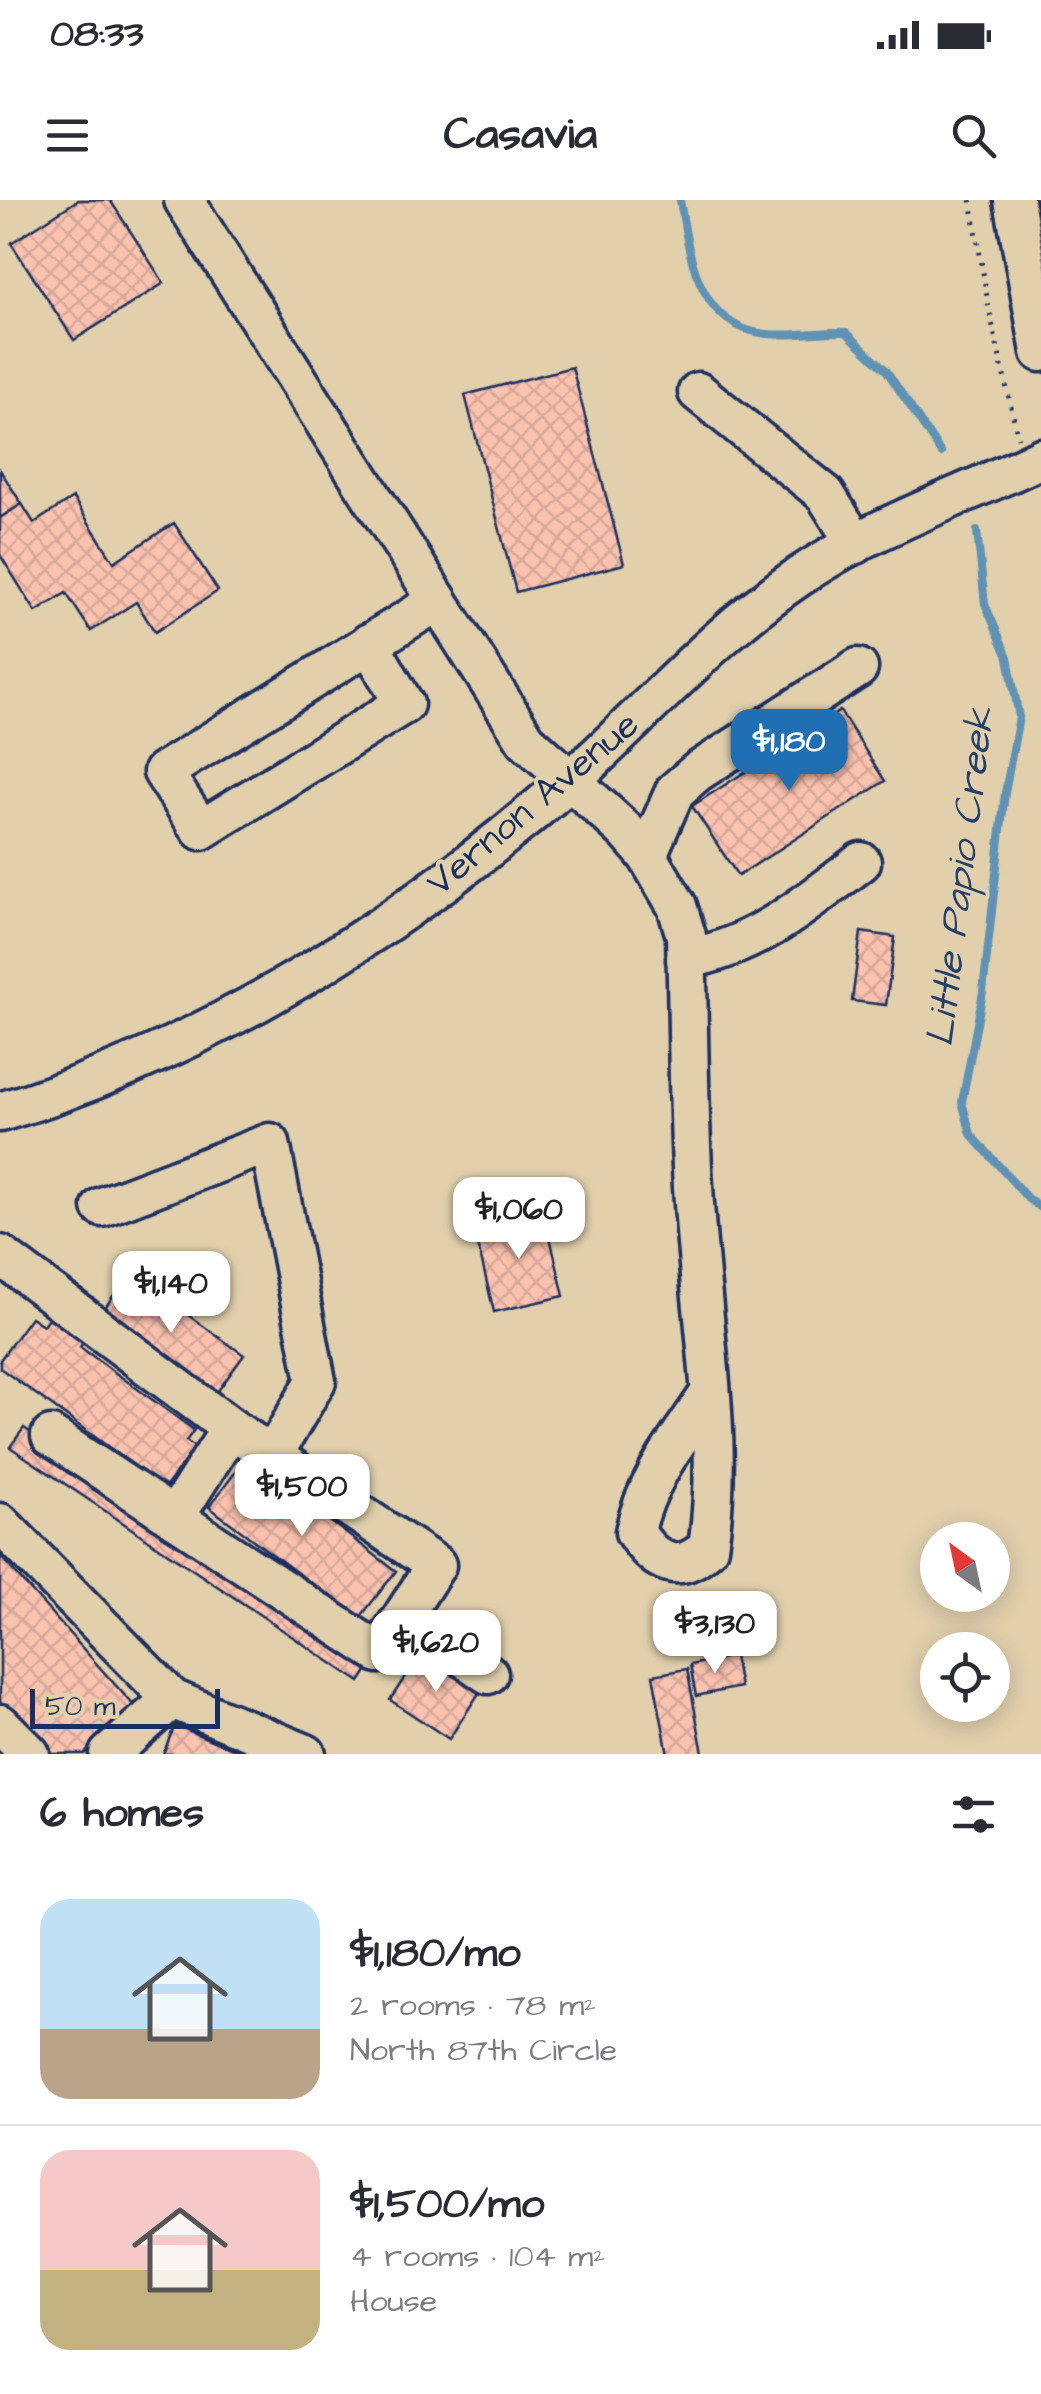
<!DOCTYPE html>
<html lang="en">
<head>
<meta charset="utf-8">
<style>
  body { margin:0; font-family:"Architects Daughter",sans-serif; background:#f7f7f7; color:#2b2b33; height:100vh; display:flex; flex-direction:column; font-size:38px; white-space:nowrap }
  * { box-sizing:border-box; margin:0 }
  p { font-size:32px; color:#7c7c81 }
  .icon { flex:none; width:55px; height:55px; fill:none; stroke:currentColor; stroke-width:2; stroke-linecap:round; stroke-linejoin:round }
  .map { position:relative; height:1554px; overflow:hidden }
  .sheet { display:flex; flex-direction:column; background:#fff; flex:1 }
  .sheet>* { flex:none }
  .needle { width:65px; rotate:327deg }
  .controls { position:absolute; left:920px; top:1322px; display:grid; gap:20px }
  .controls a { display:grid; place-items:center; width:90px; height:90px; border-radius:50%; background:#fff; box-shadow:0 5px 25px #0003; font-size:50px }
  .scale { position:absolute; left:30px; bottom:25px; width:190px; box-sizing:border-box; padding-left:10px; border:5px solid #1b2f5e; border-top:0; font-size:28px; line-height:35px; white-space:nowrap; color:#1b2f5e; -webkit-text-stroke:8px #e2d0ad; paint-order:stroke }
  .price { position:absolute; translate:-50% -85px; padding:0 22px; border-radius:20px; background:#fff; color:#222; font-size:32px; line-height:65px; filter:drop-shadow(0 2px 5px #0008) }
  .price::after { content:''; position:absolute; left:50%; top:60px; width:30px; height:22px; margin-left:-15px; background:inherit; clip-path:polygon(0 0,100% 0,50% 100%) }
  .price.current { background:#1f6fb2; color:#fff }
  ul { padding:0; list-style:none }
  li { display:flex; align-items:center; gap:30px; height:250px; padding:0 40px }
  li+li { border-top:2px solid #e1e1e2 }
  li span { display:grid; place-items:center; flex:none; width:280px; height:200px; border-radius:30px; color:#555 }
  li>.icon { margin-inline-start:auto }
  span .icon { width:120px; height:120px; fill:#fffc; stroke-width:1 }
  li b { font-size:42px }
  h2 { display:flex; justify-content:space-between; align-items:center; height:120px; padding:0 40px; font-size:42px }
  .status { display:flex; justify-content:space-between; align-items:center; height:70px; padding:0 50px; background:#fff; direction:ltr }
  .status svg { height:28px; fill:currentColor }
  header { display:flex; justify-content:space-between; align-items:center; height:130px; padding:0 40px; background:#fff; font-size:45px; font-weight:700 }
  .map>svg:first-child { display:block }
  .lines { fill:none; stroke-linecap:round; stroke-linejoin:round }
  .stream { stroke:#5f92b4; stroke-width:8 }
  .building { fill:url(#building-cross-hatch); stroke:#1b2f5e; stroke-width:2.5 }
  .minor-casing { stroke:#1b2f5e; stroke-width:45 }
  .path { stroke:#1b2f5e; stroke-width:5; stroke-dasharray:2.5 8; stroke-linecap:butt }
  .minor { stroke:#e2d0ad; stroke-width:38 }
  .labels { text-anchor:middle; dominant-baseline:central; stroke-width:8; stroke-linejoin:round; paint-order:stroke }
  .street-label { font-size:38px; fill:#1b2f5e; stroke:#e2d0ad }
  .water-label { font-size:40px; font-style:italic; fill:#26406c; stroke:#e2d0ad }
</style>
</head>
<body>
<div class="status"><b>08:33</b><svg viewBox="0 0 49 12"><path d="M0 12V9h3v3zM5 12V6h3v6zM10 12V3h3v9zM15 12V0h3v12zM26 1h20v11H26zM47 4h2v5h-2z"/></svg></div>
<header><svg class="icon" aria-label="menu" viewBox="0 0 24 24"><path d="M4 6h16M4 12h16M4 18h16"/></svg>Casavia<svg class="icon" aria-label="search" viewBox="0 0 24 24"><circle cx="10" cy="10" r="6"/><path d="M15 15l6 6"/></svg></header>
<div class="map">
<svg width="1041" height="1554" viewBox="0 0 1041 1554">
  <defs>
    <pattern id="building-cross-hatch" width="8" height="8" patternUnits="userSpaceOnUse" patternTransform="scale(2.5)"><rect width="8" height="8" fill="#fbc3af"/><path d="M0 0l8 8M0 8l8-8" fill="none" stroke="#d7a899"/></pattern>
  </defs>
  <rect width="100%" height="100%" fill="#e2d0ad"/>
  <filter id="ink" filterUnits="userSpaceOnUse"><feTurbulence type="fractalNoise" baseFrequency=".01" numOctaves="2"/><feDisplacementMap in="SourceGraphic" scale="20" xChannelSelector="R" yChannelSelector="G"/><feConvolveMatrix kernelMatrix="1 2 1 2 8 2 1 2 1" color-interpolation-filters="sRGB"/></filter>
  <g filter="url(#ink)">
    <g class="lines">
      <g class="stream">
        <path d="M680,0c8,48 16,116 71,131 29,8 65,0 95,1l40,38 55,83"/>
        <polyline points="977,331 985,404 1008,457 1019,517 1005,593 983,792 962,902 971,934 1028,999 1041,1008"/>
      </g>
    </g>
    <g class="building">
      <polygon points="78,0 110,0 164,83 74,140 11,43"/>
      <polygon points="572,167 624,364 516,392 465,195"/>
      <polygon points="0,270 22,304 0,318"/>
      <polygon points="73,298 114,362 174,323 218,391 155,432 136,402 91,431 66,393 36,412 0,355 0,318 22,304 34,323"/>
      <polygon points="840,511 885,581 738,676 692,606"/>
      <polygon points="861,732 895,737 886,805 852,801"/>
      <polygon points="544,1012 564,1096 494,1112 474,1029"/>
      <polygon points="129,1073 244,1155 212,1199 98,1118"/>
      <polygon points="50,1115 85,1140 80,1147 194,1230 186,1241 195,1247 165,1288 0,1168 0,1160 31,1117 43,1125"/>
      <polygon points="24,1228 373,1462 360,1482 10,1247"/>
      <polygon points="246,1258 396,1371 359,1419 209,1307"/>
      <polygon points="0,1356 136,1508 84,1554 47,1554 0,1502"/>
      <polygon points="422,1451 481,1490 449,1539 390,1500"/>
      <polygon points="734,1456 740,1487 696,1496 690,1465"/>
      <polygon points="687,1469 703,1553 668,1554 653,1475"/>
      <polygon points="175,1525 245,1554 163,1554"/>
    </g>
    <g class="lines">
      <g class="minor-casing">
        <g id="minor">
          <path d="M184,0l342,540 100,91 21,24 30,51 9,30c3,109 2,220 13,329 8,92 23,189 9,282 -29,29 -53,16 -73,-15 10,-52 47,-97 75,-139"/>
          <polyline points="1014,0 1041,152"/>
          <polyline points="698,192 825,294 856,344"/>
          <polyline points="369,443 404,504 201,630 163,572 438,401"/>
          <polyline points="647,655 675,591 697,572 858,468"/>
          <path d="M686,759c70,-12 120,-55 175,-97"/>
          <path d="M0,912c208,-62 403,-186 566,-328 77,-67 145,-148 231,-206 75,-52 163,-80 244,-120"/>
          <polyline points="102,1007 270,943 316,1181 273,1255"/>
          <polyline points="0,1055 231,1228 436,1365 379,1453 51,1236"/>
          <polyline points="174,1318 231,1228"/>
          <polyline points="0,1323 172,1499 306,1554"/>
          <polyline points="406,1417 488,1474"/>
          <polyline points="0,1524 30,1554"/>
          <polyline points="109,1554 172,1499"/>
        </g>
      </g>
      <polyline class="path" points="971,0 989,109 1018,238"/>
      <use href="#minor" class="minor"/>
    </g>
  </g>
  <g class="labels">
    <g class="street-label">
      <text transform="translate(533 604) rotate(-40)">Vernon Avenue</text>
    </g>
    <g class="water-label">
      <text transform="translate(961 677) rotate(-83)">Little Papio Creek</text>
    </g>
  </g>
</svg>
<div class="controls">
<a><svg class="needle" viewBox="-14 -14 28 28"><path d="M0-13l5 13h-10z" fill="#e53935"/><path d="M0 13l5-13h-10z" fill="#7c7c81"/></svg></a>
<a><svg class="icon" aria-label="locate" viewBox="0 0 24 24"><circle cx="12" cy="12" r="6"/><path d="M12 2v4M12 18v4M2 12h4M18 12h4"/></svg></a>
</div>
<div class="scale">50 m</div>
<b class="price current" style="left:789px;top:594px">$1,180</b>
<b class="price" style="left:519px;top:1062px">$1,060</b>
<b class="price" style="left:171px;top:1136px">$1,140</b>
<b class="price" style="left:302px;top:1339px">$1,500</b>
<b class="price" style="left:715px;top:1476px">$3,130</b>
<b class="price" style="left:436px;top:1495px">$1,620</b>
</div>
<section class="sheet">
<h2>6 homes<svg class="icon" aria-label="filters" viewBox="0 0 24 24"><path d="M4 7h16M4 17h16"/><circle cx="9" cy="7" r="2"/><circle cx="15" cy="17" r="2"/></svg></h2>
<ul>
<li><span style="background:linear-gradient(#bfe0f5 65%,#b9a48a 0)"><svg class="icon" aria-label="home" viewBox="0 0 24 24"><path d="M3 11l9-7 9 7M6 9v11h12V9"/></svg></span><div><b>$1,180/mo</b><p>2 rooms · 78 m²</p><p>North 87th Circle</p></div></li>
<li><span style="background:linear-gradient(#f6c9c9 60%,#c2b280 0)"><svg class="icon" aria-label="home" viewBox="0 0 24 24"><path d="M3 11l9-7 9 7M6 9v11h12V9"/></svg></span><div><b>$1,500/mo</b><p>4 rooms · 104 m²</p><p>House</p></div></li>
</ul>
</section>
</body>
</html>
